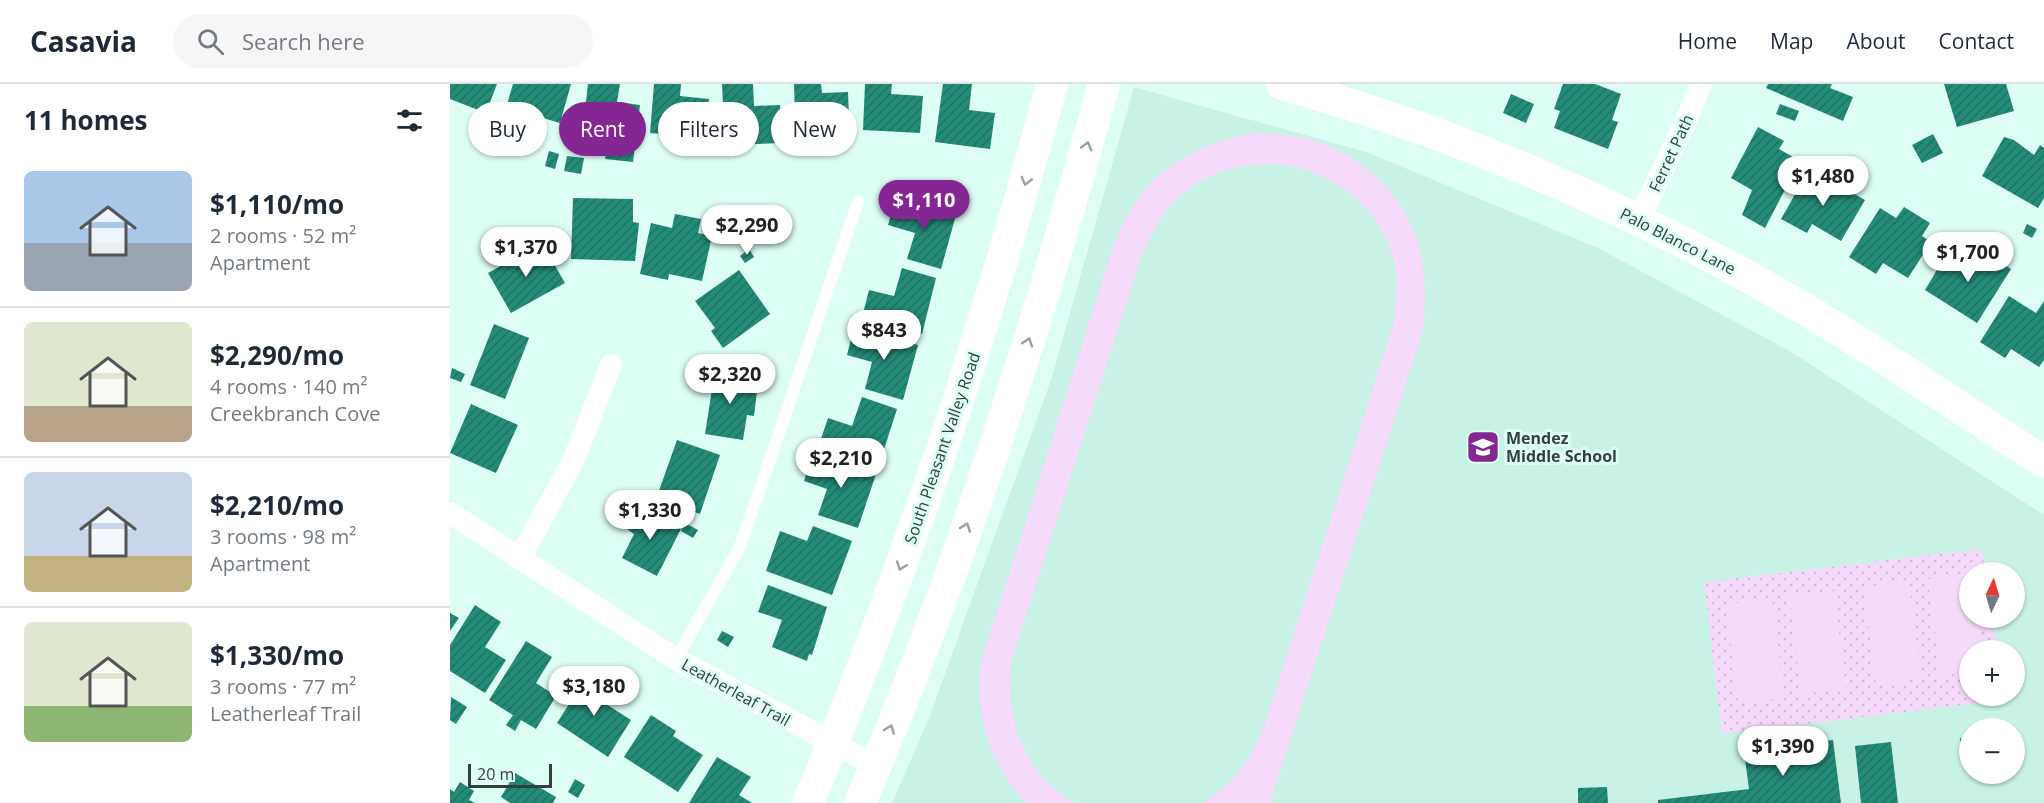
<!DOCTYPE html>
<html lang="en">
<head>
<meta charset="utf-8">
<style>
  body { margin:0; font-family:"Open Sans",sans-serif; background:#f6f6f7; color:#1f2937; height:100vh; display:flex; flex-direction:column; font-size:22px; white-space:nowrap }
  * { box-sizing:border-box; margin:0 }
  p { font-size:20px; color:#747a83 }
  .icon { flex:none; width:33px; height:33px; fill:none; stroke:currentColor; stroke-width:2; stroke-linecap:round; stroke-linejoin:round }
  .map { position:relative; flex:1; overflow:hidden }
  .sheet { display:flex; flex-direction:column; background:#fff; width:450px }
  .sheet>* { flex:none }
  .guide { position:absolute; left:18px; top:18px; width:570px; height:54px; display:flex; gap:12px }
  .needle { width:39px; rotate:4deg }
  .fabs { position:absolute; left:1509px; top:478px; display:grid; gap:12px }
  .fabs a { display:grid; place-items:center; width:66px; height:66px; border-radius:50%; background:#fff; box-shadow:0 2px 4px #0004; font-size:30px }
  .scale { position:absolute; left:18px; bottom:15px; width:84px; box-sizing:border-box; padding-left:6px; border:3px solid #33403d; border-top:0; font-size:16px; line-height:21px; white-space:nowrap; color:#33403d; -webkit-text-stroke:4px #ddfef5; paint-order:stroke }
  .price { position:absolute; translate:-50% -51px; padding:0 14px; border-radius:21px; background:#fff; color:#222; font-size:20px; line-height:39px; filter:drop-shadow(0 2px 3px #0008) }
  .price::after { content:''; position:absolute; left:50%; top:36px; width:18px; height:14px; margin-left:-9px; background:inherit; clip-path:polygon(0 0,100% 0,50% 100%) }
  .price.active { background:#842793; color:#fff }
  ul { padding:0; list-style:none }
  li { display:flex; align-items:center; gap:18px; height:150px; padding:0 24px }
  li+li { border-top:2px solid #e0e1e3 }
  li span { display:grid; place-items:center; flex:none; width:168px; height:120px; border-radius:9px; color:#555 }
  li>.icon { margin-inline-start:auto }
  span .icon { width:72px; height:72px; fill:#fffc; stroke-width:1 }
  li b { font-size:26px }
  h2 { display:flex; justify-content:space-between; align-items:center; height:72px; padding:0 24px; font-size:26px }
  .pill { padding:0 21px; border-radius:27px; background:#fff; box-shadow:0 2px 4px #0004; font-size:21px; line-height:54px }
  .pill.active { background:#842793; color:#fff }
  header { display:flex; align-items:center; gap:36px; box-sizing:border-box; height:84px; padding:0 30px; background:#fff; border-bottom:2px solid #e0e1e3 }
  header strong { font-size:28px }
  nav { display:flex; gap:33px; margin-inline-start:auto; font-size:21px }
  .search { width:420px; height:54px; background:#f6f6f7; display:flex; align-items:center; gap:15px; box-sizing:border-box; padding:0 21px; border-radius:33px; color:#747a83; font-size:22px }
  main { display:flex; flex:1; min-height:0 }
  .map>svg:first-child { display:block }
  .built { fill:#c9f2e6; fill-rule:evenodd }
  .park { fill:url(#park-dots) }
  .garden { fill:#f5dafa }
  .building { fill:url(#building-hatch) }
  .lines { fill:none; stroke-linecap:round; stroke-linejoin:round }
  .lane { stroke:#fff; stroke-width:12 }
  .street { stroke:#fff; stroke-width:22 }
  .secondary { stroke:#fff; stroke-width:32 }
  .oneway { stroke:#99a09e }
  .labels { text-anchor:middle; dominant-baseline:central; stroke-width:6; stroke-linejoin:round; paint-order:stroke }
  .street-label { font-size:16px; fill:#33403d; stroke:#ddfef5 }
  .poi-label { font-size:16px; font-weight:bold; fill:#33403d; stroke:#ddfef5; text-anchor:start }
</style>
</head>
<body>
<header>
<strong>Casavia</strong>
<div class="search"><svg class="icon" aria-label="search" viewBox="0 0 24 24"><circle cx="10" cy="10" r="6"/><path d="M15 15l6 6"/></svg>Search here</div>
<nav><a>Home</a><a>Map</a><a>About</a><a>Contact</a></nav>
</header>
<main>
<section class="sheet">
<h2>11 homes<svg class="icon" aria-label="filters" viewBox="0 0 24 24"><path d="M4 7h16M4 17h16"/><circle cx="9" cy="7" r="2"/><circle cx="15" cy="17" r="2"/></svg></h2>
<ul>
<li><span style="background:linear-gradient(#a9c7e8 60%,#9aa5b1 0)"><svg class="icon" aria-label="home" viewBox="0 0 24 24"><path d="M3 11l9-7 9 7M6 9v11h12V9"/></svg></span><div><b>$1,110/mo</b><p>2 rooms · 52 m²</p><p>Apartment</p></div></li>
<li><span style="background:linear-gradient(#dfe7d0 70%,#b9a48a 0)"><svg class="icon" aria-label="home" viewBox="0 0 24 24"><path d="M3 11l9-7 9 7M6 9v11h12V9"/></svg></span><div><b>$2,290/mo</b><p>4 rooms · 140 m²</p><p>Creekbranch Cove</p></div></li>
<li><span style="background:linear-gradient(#c9d6e8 70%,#c2b280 0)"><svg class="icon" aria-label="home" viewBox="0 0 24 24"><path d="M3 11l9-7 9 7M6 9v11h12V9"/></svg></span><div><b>$2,210/mo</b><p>3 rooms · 98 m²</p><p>Apartment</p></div></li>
<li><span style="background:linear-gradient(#dfe7d0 70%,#8fb573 0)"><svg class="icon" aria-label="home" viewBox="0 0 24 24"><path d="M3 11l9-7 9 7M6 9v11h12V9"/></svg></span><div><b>$1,330/mo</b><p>3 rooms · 77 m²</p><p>Leatherleaf Trail</p></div></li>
</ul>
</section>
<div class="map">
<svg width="1594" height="719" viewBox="0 0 1594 719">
  <defs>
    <pattern id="park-dots" width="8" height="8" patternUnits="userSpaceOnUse" patternTransform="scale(1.5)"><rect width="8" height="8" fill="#f5dafa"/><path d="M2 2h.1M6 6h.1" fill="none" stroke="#d2bcd7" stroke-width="1.8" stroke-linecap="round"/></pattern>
    <pattern id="building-hatch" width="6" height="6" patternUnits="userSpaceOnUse" patternTransform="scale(1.5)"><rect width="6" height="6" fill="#248b77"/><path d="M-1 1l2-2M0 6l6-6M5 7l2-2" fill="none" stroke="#207363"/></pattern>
  </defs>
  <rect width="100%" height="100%" fill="#ddfef5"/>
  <path class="built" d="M684,3l232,65 230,95 192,103 256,165v288h-1152l37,-85 122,-338zM1520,489h44v45h-44zM1520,567h44v45h-44zM1520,645h44v45h-44z"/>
  <polygon class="park" points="1532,465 1535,489 1520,489 1520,534 1542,534 1546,567 1520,567 1520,612 1552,612 1553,616 1272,650 1254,498"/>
  <g class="garden">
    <path d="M804,49c26,1 54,3 77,14 78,36 104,107 91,187l-152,469h-68c33,-19 49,-45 63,-79l129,-402c1,-16 4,-34 2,-50 -16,-102 -143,-142 -217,-75 -18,16 -27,37 -37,58l-131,407c-5,58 11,110 63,141h-48c-37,-39 -51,-88 -45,-141l130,-408c26,-75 67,-105 143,-121z"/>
    <polygon points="1519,489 1520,534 1528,534 1532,567 1520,567 1519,588 1490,592 1478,495"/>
    <polygon points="1459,497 1471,595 1426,601 1414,503"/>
    <polygon points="1384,507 1396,605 1351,610 1339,512"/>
    <polygon points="1322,514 1334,614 1288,619 1276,520"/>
  </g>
  <g class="building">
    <polygon points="0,0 47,0 36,29 0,15"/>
    <polygon points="63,0 121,0 110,39 86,32 81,50 51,41"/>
    <polygon points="138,0 170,0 167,18 190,21 183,78 155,75 158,55 132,52"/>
    <polygon points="204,0 231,0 230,12 259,15 256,54 200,49"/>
    <polygon points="272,0 303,0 304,22 330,21 332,59 275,61"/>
    <polygon points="344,0 371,0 372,9 398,8 400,56 371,56 371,67 346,69"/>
    <polygon points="415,0 442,0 441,10 473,12 470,49 413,46"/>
    <polygon points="493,0 522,0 519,26 545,29 540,65 485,58"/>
    <polygon points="1113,0 1145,0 1171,10 1162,36 1168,38 1158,65 1104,44 1110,27 1104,25"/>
    <polygon points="1318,0 1382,0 1380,4 1403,13 1393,37 1316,4"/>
    <polygon points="1494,0 1556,0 1564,27 1507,43"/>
    <polygon points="1061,10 1084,20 1076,39 1053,29"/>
    <polygon points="1330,20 1349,27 1345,37 1326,30"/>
    <polygon points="1308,43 1334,57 1329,65 1350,77 1315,144 1292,131 1302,106 1281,94"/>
    <polygon points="1483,50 1493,69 1472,79 1462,61"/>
    <polygon points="1554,53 1564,56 1584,71 1590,61 1594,64 1594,114 1588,124 1532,92"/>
    <polygon points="99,67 109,70 105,85 95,82"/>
    <polygon points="117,72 134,74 131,90 114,87"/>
    <polygon points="1359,86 1398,110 1399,107 1415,116 1391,157 1362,140 1357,149 1331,135"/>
    <polygon points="123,114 183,115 183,138 189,139 185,177 121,175"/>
    <polygon points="446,114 506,131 491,185 457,175 465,149 438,141"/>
    <polygon points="1454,123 1480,139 1472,152 1481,158 1458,194 1433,179 1426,190 1399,173 1430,124 1446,134"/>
    <polygon points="225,130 251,135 248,149 262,152 252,197 219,190 218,196 190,190 201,139 222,144"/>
    <polygon points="1577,140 1587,145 1582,154 1573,149"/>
    <polygon points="92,159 115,199 61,229 38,189"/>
    <polygon points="299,165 304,173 295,179 290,172"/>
    <polygon points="1499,166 1513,175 1518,166 1537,178 1541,172 1561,185 1527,239 1475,206"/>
    <polygon points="452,184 486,194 472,250 412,234 419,206 444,212"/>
    <polygon points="289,186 320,230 273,264 261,247 265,244 245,217"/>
    <polygon points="1559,212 1586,229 1594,217 1594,276 1589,283 1561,265 1555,274 1530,258"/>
    <polygon points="44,240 79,254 55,315 20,301"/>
    <polygon points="404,243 468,261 453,316 415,305 422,278 397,271"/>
    <polygon points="299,276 315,277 314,287 298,286"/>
    <polygon points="2,284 15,290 11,298 0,294"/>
    <polygon points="265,286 302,291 300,306 307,307 304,332 297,331 293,356 255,350"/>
    <polygon points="412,313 447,325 429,381 369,361 378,334 402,342"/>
    <polygon points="21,320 68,341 46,389 0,369"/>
    <polygon points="227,356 270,371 250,430 206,415"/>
    <polygon points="363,369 426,390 408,444 368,431 377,405 354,397"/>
    <polygon points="187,423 231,445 207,492 172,474 184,450 177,445"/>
    <polygon points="235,439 248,446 243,454 231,447"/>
    <polygon points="363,442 402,457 382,511 316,487 330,447 357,457"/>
    <polygon points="318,501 377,523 362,571 359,570 357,577 322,563 332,536 308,528"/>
    <polygon points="25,521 51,538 35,563 56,576 35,609 0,587 0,561"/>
    <polygon points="0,529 9,534 0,547"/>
    <polygon points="272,547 284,553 278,563 267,556"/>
    <polygon points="76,557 102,573 86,599 106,612 86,645 71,636 65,647 56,641 63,631 39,616"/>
    <polygon points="138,590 164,606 156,620 181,636 158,673 107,639"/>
    <polygon points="1,613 17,623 6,640 0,636"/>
    <polygon points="201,631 226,647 223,652 253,671 228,708 174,673"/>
    <polygon points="1510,654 1517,654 1518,663 1511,664"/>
    <polygon points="1383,656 1391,719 1208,719 1208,716 1299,705 1294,667"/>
    <polygon points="1441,658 1448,719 1411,719 1405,662"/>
    <polygon points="267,673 301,693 289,711 302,719 239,719"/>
    <polygon points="65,689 106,713 103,719 60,719 51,713"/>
    <polygon points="125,695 135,701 128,714 118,708"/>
    <polygon points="10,698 24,707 19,716 25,719 0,719 0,705 4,708"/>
    <polygon points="1157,703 1158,719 1128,719 1128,704"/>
  </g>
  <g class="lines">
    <polyline class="lane" points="226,575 290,463 408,118"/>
    <g class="street">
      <polyline points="1189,136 1239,30 1251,0"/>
      <polyline points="0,429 226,575 426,682"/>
      <polyline points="70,474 124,375 161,281"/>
    </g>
    <g class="secondary">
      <path d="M832,0c168,47 329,116 481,201 96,54 188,117 281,177"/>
      <path d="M358,719c99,-236 178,-472 244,-719"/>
      <path d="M410,719c100,-232 177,-475 244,-719"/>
    </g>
  </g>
  <defs><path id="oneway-chevron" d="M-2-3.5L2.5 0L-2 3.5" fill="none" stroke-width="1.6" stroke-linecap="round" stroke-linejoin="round" transform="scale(1.5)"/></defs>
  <g class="oneway">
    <use href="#oneway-chevron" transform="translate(637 62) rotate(-75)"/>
    <use href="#oneway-chevron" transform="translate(576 97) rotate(105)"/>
    <use href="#oneway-chevron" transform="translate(578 258) rotate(-72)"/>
    <use href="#oneway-chevron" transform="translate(516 443) rotate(-70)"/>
    <use href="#oneway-chevron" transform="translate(451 482) rotate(110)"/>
    <use href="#oneway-chevron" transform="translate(440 645) rotate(-69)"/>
  </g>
  <defs>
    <g id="school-square" transform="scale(1.725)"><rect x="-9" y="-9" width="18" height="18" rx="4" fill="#842793" stroke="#ddfef5"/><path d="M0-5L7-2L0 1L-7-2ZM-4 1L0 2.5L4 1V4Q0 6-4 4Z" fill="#fff"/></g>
  </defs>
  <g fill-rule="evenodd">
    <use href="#school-square" x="1033" y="363"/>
  </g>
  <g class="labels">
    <g class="street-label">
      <text transform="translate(1221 69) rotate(-65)">Ferret Path</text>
      <text transform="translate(1228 157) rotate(27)">Palo Blanco Lane</text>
      <text transform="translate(492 364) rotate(-71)">South Pleasant Valley Road</text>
      <text transform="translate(286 608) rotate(29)">Leatherleaf Trail</text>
    </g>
    <g class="poi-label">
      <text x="1056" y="354">Mendez<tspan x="1056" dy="18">Middle School</tspan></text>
    </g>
  </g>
</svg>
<div class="fabs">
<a><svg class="needle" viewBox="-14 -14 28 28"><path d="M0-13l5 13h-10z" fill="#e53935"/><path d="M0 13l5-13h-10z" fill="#747a83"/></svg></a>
<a>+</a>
<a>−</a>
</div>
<div class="scale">20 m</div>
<b class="price" style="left:1373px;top:123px">$1,480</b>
<b class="price active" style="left:474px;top:147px">$1,110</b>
<b class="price" style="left:297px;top:172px">$2,290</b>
<b class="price" style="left:76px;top:194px">$1,370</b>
<b class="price" style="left:1518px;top:199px">$1,700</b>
<b class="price" style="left:434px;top:277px">$843</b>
<b class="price" style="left:280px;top:321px">$2,320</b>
<b class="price" style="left:391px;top:405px">$2,210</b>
<b class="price" style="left:200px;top:457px">$1,330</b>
<b class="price" style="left:144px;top:633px">$3,180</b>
<b class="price" style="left:1333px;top:693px">$1,390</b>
<div class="guide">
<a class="pill">Buy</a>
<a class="pill active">Rent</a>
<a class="pill">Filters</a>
<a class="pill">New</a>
</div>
</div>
</main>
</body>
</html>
